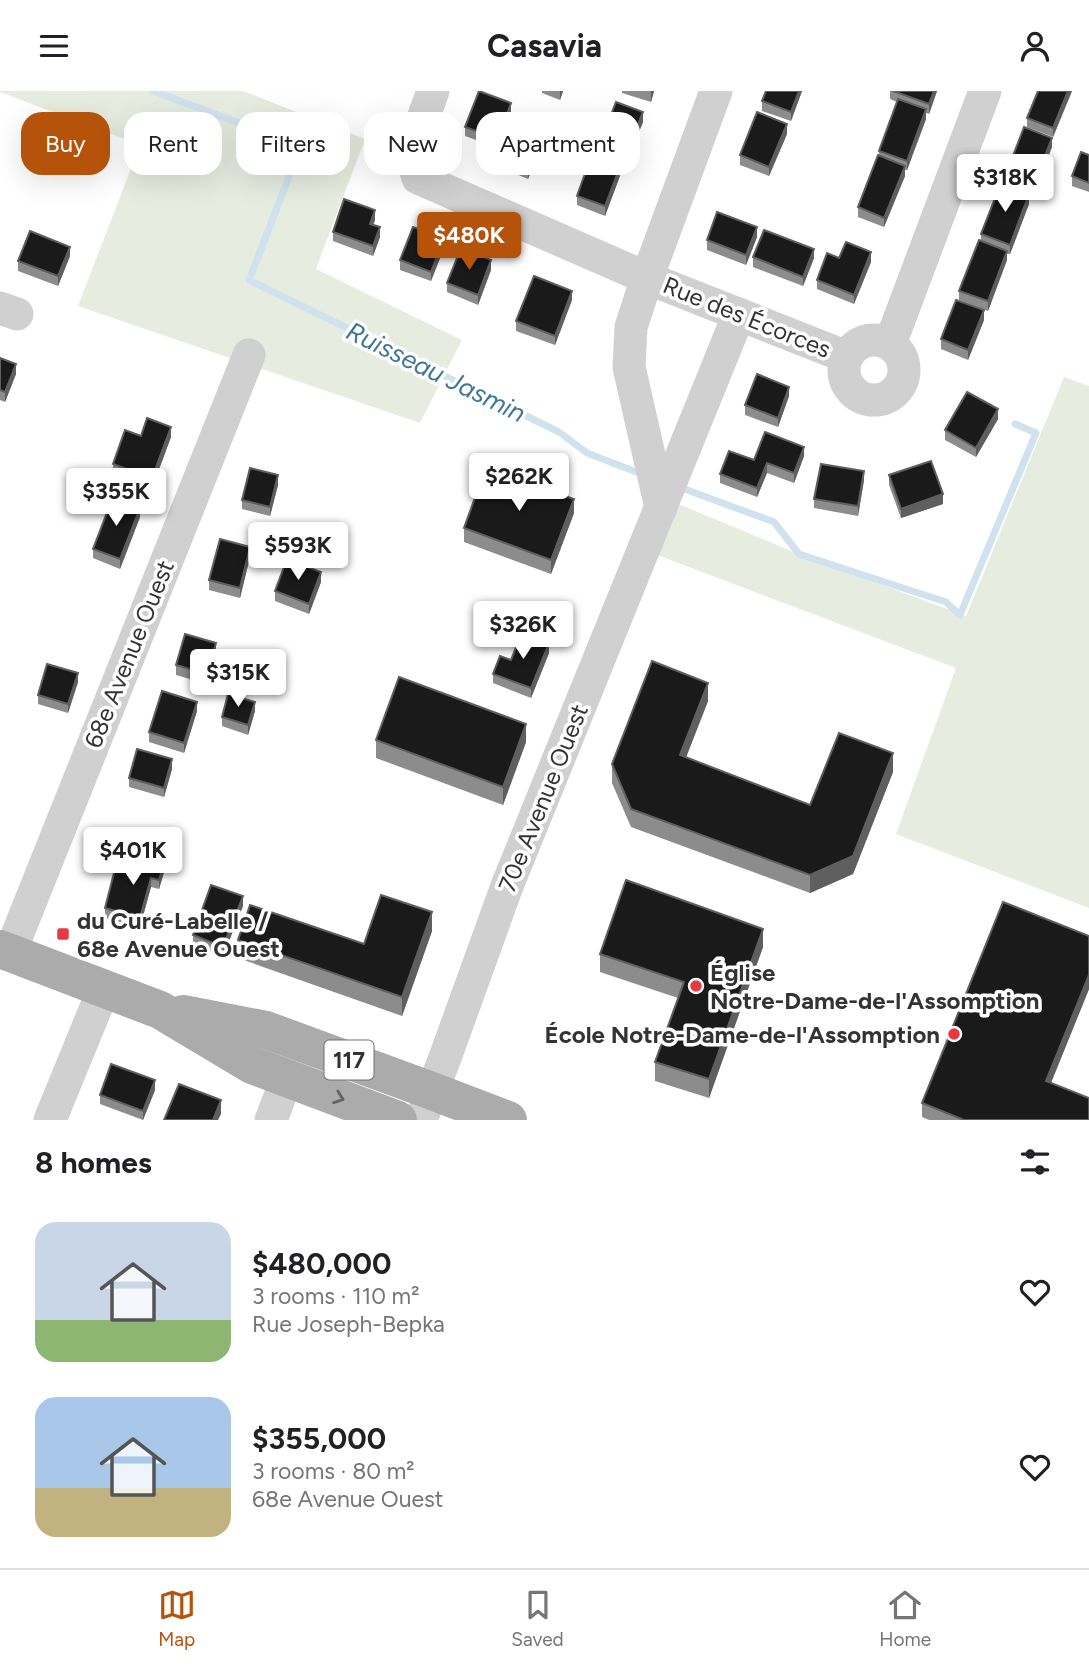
<!DOCTYPE html>
<html lang="en">
<head>
<meta charset="utf-8">
<style>
  body { margin:0; font-family:Figtree,sans-serif; background:#f6f6f6; color:#202124; height:100vh; display:flex; flex-direction:column; font-size:26px; white-space:nowrap }
  * { box-sizing:border-box; margin:0 }
  p { font-size:23px; color:#757577 }
  .icon { flex:none; width:38px; height:38px; fill:none; stroke:currentColor; stroke-width:2; stroke-linecap:round; stroke-linejoin:round }
  .map { position:relative; height:1029px; overflow:hidden }
  .side { display:flex; flex-direction:column; background:#fff; flex:1 }
  .side>* { flex:none }
  .banner { position:absolute; left:21px; top:21px; width:700px; height:63px; display:flex; gap:14px }
  .price { position:absolute; translate:-50% -60px; padding:0 16px; border-radius:7px; background:#fff; color:#222; font-size:23px; line-height:46px; filter:drop-shadow(0 2px 4px #0008) }
  .price::after { content:''; position:absolute; left:50%; top:42px; width:21px; height:16px; margin-left:-10px; background:inherit; clip-path:polygon(0 0,100% 0,50% 100%) }
  .price.on { background:#b45309; color:#fff }
  ul { padding:0; list-style:none }
  li { display:flex; align-items:center; gap:21px; height:175px; padding:0 35px }
  li span { display:grid; place-items:center; flex:none; width:196px; height:140px; border-radius:21px; color:#555 }
  li>.icon { margin-inline-start:auto }
  span .icon { width:84px; height:84px; fill:#fffc; stroke-width:1 }
  li b { font-size:30px }
  h2 { display:flex; justify-content:space-between; align-items:center; height:84px; padding:0 35px; font-size:30px }
  .tag { padding:0 24px; border-radius:21px; background:#fff; box-shadow:0 7px 28px #0002; font-size:24px; line-height:63px }
  .tag.on { background:#b45309; color:#fff }
  header { display:flex; justify-content:space-between; align-items:center; height:91px; padding:0 35px; background:#fff; font-size:32px; font-weight:700 }
  .tab-bar { display:flex; justify-content:space-around; align-items:center; height:98px; border-top:2px solid #e0e0e0; background:#fff; font-size:19px; color:#757577 }
  .tab-bar a { display:grid; justify-items:center; gap:4px }
  .tab-bar .on { color:#b45309 }
  .map>svg:first-child { display:block }
  .green { fill:#e6ecdf }
  .lines { fill:none; stroke-linecap:round; stroke-linejoin:round }
  .stream { stroke:#cfe2ee; stroke-width:7 }
  .minor { stroke:#d0d0d0; stroke-width:33 }
  .major { stroke:#ababab; stroke-width:38 }
  .wall { fill:#8c8c8c }
  .shaded-wall { fill:#5f5f5f }
  .building { fill:#1a1a1a; stroke:#5f5f5f; stroke-width:2 }
  .oneway { stroke:#636363 }
  .poi-dot { fill:#e63946; stroke:#fff; stroke-width:2.5 }
  .labels { text-anchor:middle; dominant-baseline:central; stroke-width:7; stroke-linejoin:round; paint-order:stroke }
  .shield { fill:#fff; stroke:#707070; stroke-width:2 }
  .shield-label { font-size:23px; font-weight:bold; fill:#333 }
  .street-label { font-size:24px; fill:#333; stroke:#fff }
  .poi-label { font-size:24px; font-weight:bold; fill:#333; stroke:#fff; text-anchor:start }
  .water-label { font-size:26px; font-style:italic; fill:#3f7597; stroke:#fff }
</style>
</head>
<body>
<header><svg class="icon" aria-label="menu" viewBox="0 0 24 24"><path d="M4 6h16M4 12h16M4 18h16"/></svg>Casavia<svg class="icon" aria-label="person" viewBox="0 0 24 24"><circle cx="12" cy="8" r="4"/><path d="M4 21q1-7 8-7t8 7"/></svg></header>
<div class="map">
<svg width="1089" height="1029" viewBox="0 0 1089 1029">
  <rect width="100%" height="100%" fill="#fff"/>
  <g class="green">
    <polygon points="0,0 243,0 365,48 316,178 462,249 420,332 78,215 140,54 0,1"/>
    <polygon points="1064,286 1089,295 1089,817 896,743 956,577 644,459 664,407 799,463 966,525"/>
  </g>
  <g class="lines">
    <g class="stream">
      <polyline points="153,0 301,55 249,189 559,341 587,362 644,384"/>
      <polyline points="679,396 774,431 799,463 946,511 960,524 1036,342 1015,333"/>
    </g>
    <g class="minor">
      <polyline points="433,0 410,63 418,87 647,187 847,266"/>
      <polyline points="0,217 17,223"/>
      <circle cx="874" cy="279" r="30"/>
      <polyline points="890,253 985,0"/>
      <polyline points="661,417 629,276 631,236 647,187 716,0"/>
      <polyline points="10,862 249,264"/>
      <polyline points="50,1029 104,897"/>
      <polyline points="271,1029 287,987"/>
      <polyline points="421,1029 446,964 507,795 739,223"/>
    </g>
    <g class="major">
      <polyline points="0,858 160,919 252,974 398,1029"/>
      <polyline points="183,923 266,939 432,1000 508,1029"/>
    </g>
  </g>
  <g class="wall">
    <polygon points="542,0 563,0 560,9 542,2"/>
    <polygon points="622,0 654,0 651,11 622,2"/>
    <polygon points="802,0 791,30 762,20 762,10"/>
    <polygon points="890,0 937,0 929,23 926,22 926,28 907,79 905,79 905,85 884,136 858,126 858,116 879,65 879,60 897,11 890,8"/>
    <polygon points="1038,0 1072,0 1053,46 1027,36 1027,27"/>
    <polygon points="511,21 498,57 465,45 465,36"/>
    <polygon points="643,31 628,67 624,66 624,74 605,125 577,114 577,105 602,57 602,47"/>
    <polygon points="787,43 769,85 740,74 740,64"/>
    <polygon points="544,48 528,88 511,81 511,72"/>
    <polygon points="1052,56 1032,106 1029,105 1029,113 1010,163 1007,163 1007,169 988,220 959,209 959,200 981,150 981,143 1005,94 1005,86"/>
    <polygon points="1089,64 1089,101 1072,95 1072,85"/>
    <polygon points="375,129 373,134 380,146 373,165 333,150 333,141"/>
    <polygon points="757,146 746,174 707,159 707,149"/>
    <polygon points="444,157 431,190 400,179 400,169"/>
    <polygon points="70,165 58,195 18,180 18,170"/>
    <polygon points="753,166 814,167 803,195 753,176"/>
    <polygon points="871,171 854,213 817,198 817,189"/>
    <polygon points="491,179 478,214 447,201 447,192"/>
    <polygon points="572,209 555,254 516,240 516,230"/>
    <polygon points="984,229 968,269 941,258 941,248"/>
    <polygon points="0,267 16,283 5,311 0,309"/>
    <polygon points="789,305 778,336 745,324 745,314"/>
    <polygon points="998,328 976,366 945,349 945,339"/>
    <polygon points="141,345 171,346 152,397 113,382 113,373"/>
    <polygon points="804,365 794,392 767,382 757,406 720,392 720,383 754,369"/>
    <polygon points="889,384 943,413 901,427 889,394"/>
    <polygon points="864,389 858,425 814,417 814,408"/>
    <polygon points="278,394 270,425 242,418 242,409"/>
    <polygon points="574,422 551,483 464,451 464,437"/>
    <polygon points="140,426 120,478 93,467 93,458"/>
    <polygon points="250,466 240,507 209,499 209,489"/>
    <polygon points="321,491 309,523 275,510 275,500"/>
    <polygon points="216,561 207,593 176,584 176,574"/>
    <polygon points="549,562 531,607 493,592 493,583 511,569"/>
    <polygon points="78,591 68,622 38,613 38,604"/>
    <polygon points="708,610 686,666 810,714 893,681 853,783 810,802 631,736 612,692 612,673"/>
    <polygon points="197,620 184,662 149,651 149,641"/>
    <polygon points="255,620 248,644 222,635 222,626"/>
    <polygon points="376,649 526,651 503,714 376,667"/>
    <polygon points="172,678 164,706 129,696 129,687"/>
    <polygon points="165,778 159,798 151,796 140,836 105,827 105,817 138,784"/>
    <polygon points="243,815 223,865 193,854 193,844"/>
    <polygon points="432,840 402,925 238,867 238,849 364,853"/>
    <polygon points="1089,845 1089,898 1051,992 1089,1029 929,1029 922,1026 922,1012"/>
    <polygon points="763,856 709,1007 655,990 655,971 678,907 600,881 600,863"/>
    <polygon points="155,999 143,1029 100,1013 100,1004"/>
  </g>
  <g class="shaded-wall">
    <polygon points="560,0 563,0 560,9"/>
    <polygon points="651,0 654,0 651,11"/>
    <polygon points="799,0 802,0 791,30 791,21"/>
    <polygon points="934,0 937,0 929,23 929,13"/>
    <polygon points="1068,0 1072,0 1053,46 1053,37"/>
    <polygon points="511,12 511,21 498,57 498,48"/>
    <polygon points="926,18 926,28 907,79 907,70"/>
    <polygon points="643,21 643,31 628,67 628,58"/>
    <polygon points="787,33 787,43 769,85 769,76"/>
    <polygon points="544,38 544,48 528,88 528,79"/>
    <polygon points="1052,47 1052,56 1032,106 1032,97"/>
    <polygon points="624,65 624,74 605,125 605,115"/>
    <polygon points="905,75 905,85 884,136 884,127"/>
    <polygon points="1029,103 1029,113 1010,163 1010,154"/>
    <polygon points="375,119 375,129 370,142 370,133"/>
    <polygon points="380,136 380,146 373,165 373,155"/>
    <polygon points="757,136 757,146 746,174 746,164"/>
    <polygon points="444,147 444,157 431,190 431,181"/>
    <polygon points="70,156 70,165 58,195 58,185"/>
    <polygon points="814,158 814,167 803,195 803,186"/>
    <polygon points="1007,160 1007,169 988,220 988,210"/>
    <polygon points="871,161 871,171 854,213 854,204"/>
    <polygon points="491,169 491,179 478,214 478,204"/>
    <polygon points="572,200 572,209 555,254 555,245"/>
    <polygon points="984,219 984,229 968,269 968,259"/>
    <polygon points="16,273 16,283 5,311 5,301"/>
    <polygon points="789,296 789,305 778,336 778,327"/>
    <polygon points="998,318 998,328 976,366 976,357"/>
    <polygon points="171,336 171,346 152,397 152,387"/>
    <polygon points="804,356 804,365 794,392 794,382"/>
    <polygon points="767,372 767,382 757,406 757,397"/>
    <polygon points="864,380 864,389 858,425 858,415"/>
    <polygon points="278,384 278,394 270,425 270,416"/>
    <polygon points="943,403 943,413 901,427 901,418"/>
    <polygon points="574,408 574,422 551,483 551,469"/>
    <polygon points="140,417 140,426 120,478 120,468"/>
    <polygon points="250,456 250,466 240,507 240,497"/>
    <polygon points="321,481 321,491 309,523 309,513"/>
    <polygon points="216,552 216,561 207,593 207,583"/>
    <polygon points="549,552 549,562 531,607 531,597"/>
    <polygon points="78,582 78,591 68,622 68,613"/>
    <polygon points="708,592 708,610 680,682 680,664"/>
    <polygon points="197,611 197,620 184,662 184,652"/>
    <polygon points="255,611 255,620 248,644 248,634"/>
    <polygon points="526,633 526,651 503,714 503,696"/>
    <polygon points="893,662 893,681 853,783 810,802 810,784"/>
    <polygon points="172,668 172,678 164,706 164,697"/>
    <polygon points="165,769 165,778 159,798 159,789"/>
    <polygon points="151,787 151,796 140,836 140,827"/>
    <polygon points="243,805 243,815 223,865 223,856"/>
    <polygon points="432,821 432,840 402,925 402,906"/>
    <polygon points="763,838 763,856 709,1007 709,988"/>
    <polygon points="1089,884 1089,898 1046,1004 1046,990"/>
    <polygon points="155,989 155,999 143,1029 143,1020"/>
    <polygon points="221,1009 221,1023 218,1029 213,1029"/>
  </g>
  <g class="building">
    <polygon points="479,0 511,12 498,48 465,36"/>
    <polygon points="766,0 799,0 791,21 762,10"/>
    <polygon points="893,0 934,0 929,13"/>
    <polygon points="1038,0 1068,0 1053,37 1027,27"/>
    <polygon points="898,8 926,18 907,70 879,60"/>
    <polygon points="616,11 643,21 628,58 602,47"/>
    <polygon points="757,21 787,33 769,76 740,64"/>
    <polygon points="526,31 544,38 528,79 511,72"/>
    <polygon points="1024,36 1052,47 1032,97 1005,86"/>
    <polygon points="595,55 624,65 605,115 577,105"/>
    <polygon points="1081,61 1089,64 1089,92 1072,85"/>
    <polygon points="878,64 905,75 884,127 858,116"/>
    <polygon points="1001,92 1029,103 1010,154 981,143"/>
    <polygon points="344,108 375,119 370,133 380,136 373,155 333,141"/>
    <polygon points="717,121 757,136 746,164 707,149"/>
    <polygon points="413,136 444,147 431,181 400,169"/>
    <polygon points="764,139 814,158 803,186 753,166"/>
    <polygon points="30,140 70,156 58,185 18,170"/>
    <polygon points="979,149 1007,160 988,210 959,200"/>
    <polygon points="846,151 871,161 854,204 817,189 827,162 839,167"/>
    <polygon points="461,157 491,169 478,204 447,192"/>
    <polygon points="534,185 572,200 555,245 516,230"/>
    <polygon points="956,209 984,219 968,259 941,248"/>
    <polygon points="0,267 16,273 5,301 0,299"/>
    <polygon points="757,283 789,296 778,327 745,314"/>
    <polygon points="967,301 998,318 976,357 945,339"/>
    <polygon points="147,327 171,336 152,387 113,373 125,339 141,345"/>
    <polygon points="765,341 804,356 794,382 767,372 757,397 720,383 729,360 754,369"/>
    <polygon points="931,370 943,403 901,418 889,384"/>
    <polygon points="821,373 864,380 858,415 814,408"/>
    <polygon points="486,376 574,408 551,469 464,437"/>
    <polygon points="250,377 278,384 270,416 242,409"/>
    <polygon points="113,406 140,417 120,468 93,458"/>
    <polygon points="220,448 250,456 240,497 209,489"/>
    <polygon points="287,468 321,481 309,513 275,500"/>
    <polygon points="522,542 549,552 531,597 493,583 500,565 511,569"/>
    <polygon points="185,543 216,552 207,583 176,574"/>
    <polygon points="652,570 708,592 680,664 810,714 839,642 893,662 853,765 810,784 631,718 612,673"/>
    <polygon points="47,573 78,582 68,613 38,604"/>
    <polygon points="399,586 526,633 503,696 376,649"/>
    <polygon points="162,600 197,611 184,652 149,641"/>
    <polygon points="228,603 255,611 248,634 222,626"/>
    <polygon points="137,658 172,668 164,697 129,687"/>
    <polygon points="144,763 165,769 159,789 151,787 140,827 105,817 115,778 138,784"/>
    <polygon points="626,789 763,838 709,988 655,971 684,891 600,863"/>
    <polygon points="211,794 243,805 223,856 193,844"/>
    <polygon points="381,804 432,821 402,906 238,849 250,814 364,853"/>
    <polygon points="1003,811 1089,845 1089,884 1046,990 1089,1007 1089,1029 964,1029 922,1012"/>
    <polygon points="111,973 155,989 143,1020 100,1004"/>
    <polygon points="179,993 221,1009 213,1029 164,1029"/>
  </g>
  <defs><path id="oneway-chevron" d="M-2-3.5L2.5 0L-2 3.5" fill="none" stroke-width="1.6" stroke-linecap="round" stroke-linejoin="round" transform="scale(1.75)"/></defs>
  <use class="oneway" href="#oneway-chevron" transform="translate(339 1007) rotate(20)"/>
  <g class="poi-dot">
    <rect x="56" y="836" width="14" height="14" rx="3.5"/>
    <circle cx="696" cy="895" r="7"/>
    <circle cx="954" cy="943" r="7"/>
  </g>
  <g class="labels">
    <rect class="shield" x="324.5" y="949.5" width="49" height="39" rx="5"/>
    <g class="shield-label">
      <text x="349" y="969">117</text>
    </g>
    <g class="street-label">
      <text transform="translate(747 226) rotate(22)">Rue des Écorces</text>
      <text transform="translate(129 563) rotate(-68)">68e Avenue Ouest</text>
      <text transform="translate(543 707) rotate(-68)">70e Avenue Ouest</text>
    </g>
    <g class="poi-label">
      <text x="77" y="829">du Curé-Labelle /<tspan x="77" dy="28">68e Avenue Ouest</tspan></text>
      <text x="710" y="881">Église<tspan x="710" dy="28">Notre-Dame-de-l'Assomption</tspan></text>
      <text x="940" y="943" text-anchor="end">École Notre-Dame-de-l'Assomption</text>
    </g>
    <g class="water-label">
      <text transform="translate(436 281) rotate(26)">Ruisseau Jasmin</text>
    </g>
  </g>
</svg>
<b class="price" style="left:1005px;top:123px">$318K</b>
<b class="price on" style="left:469px;top:181px">$480K</b>
<b class="price" style="left:519px;top:422px">$262K</b>
<b class="price" style="left:116px;top:437px">$355K</b>
<b class="price" style="left:298px;top:491px">$593K</b>
<b class="price" style="left:523px;top:570px">$326K</b>
<b class="price" style="left:238px;top:618px">$315K</b>
<b class="price" style="left:133px;top:796px">$401K</b>
<div class="banner">
<a class="tag on">Buy</a>
<a class="tag">Rent</a>
<a class="tag">Filters</a>
<a class="tag">New</a>
<a class="tag">Apartment</a>
</div>
</div>
<section class="side">
<h2>8 homes<svg class="icon" aria-label="filters" viewBox="0 0 24 24"><path d="M4 7h16M4 17h16"/><circle cx="9" cy="7" r="2"/><circle cx="15" cy="17" r="2"/></svg></h2>
<ul>
<li><span style="background:linear-gradient(#c9d6e8 70%,#8fb573 0)"><svg class="icon" aria-label="home" viewBox="0 0 24 24"><path d="M3 11l9-7 9 7M6 9v11h12V9"/></svg></span><div><b>$480,000</b><p>3 rooms · 110 m²</p><p>Rue Joseph-Bepka</p></div><svg class="icon" aria-label="heart" viewBox="0 0 24 24"><path d="M12 20l-8-8c-3-5 5-10 8-4 3-6 11-1 8 4z"/></svg></li>
<li><span style="background:linear-gradient(#a9c7e8 65%,#c2b280 0)"><svg class="icon" aria-label="home" viewBox="0 0 24 24"><path d="M3 11l9-7 9 7M6 9v11h12V9"/></svg></span><div><b>$355,000</b><p>3 rooms · 80 m²</p><p>68e Avenue Ouest</p></div><svg class="icon" aria-label="heart" viewBox="0 0 24 24"><path d="M12 20l-8-8c-3-5 5-10 8-4 3-6 11-1 8 4z"/></svg></li>
</ul>
</section>
<nav class="tab-bar">
<a class="on"><svg class="icon" aria-label="map" viewBox="0 0 24 24"><path d="M3 6l6-2 6 2 6-2v14l-6 2-6-2-6 2zM9 4v14M15 6v14"/></svg>Map</a>
<a><svg class="icon" aria-label="saved" viewBox="0 0 24 24"><path d="M7 4h10v16l-5-4-5 4z"/></svg>Saved</a>
<a><svg class="icon" aria-label="home" viewBox="0 0 24 24"><path d="M3 11l9-7 9 7M6 9v11h12V9"/></svg>Home</a>
</nav>
</body>
</html>
